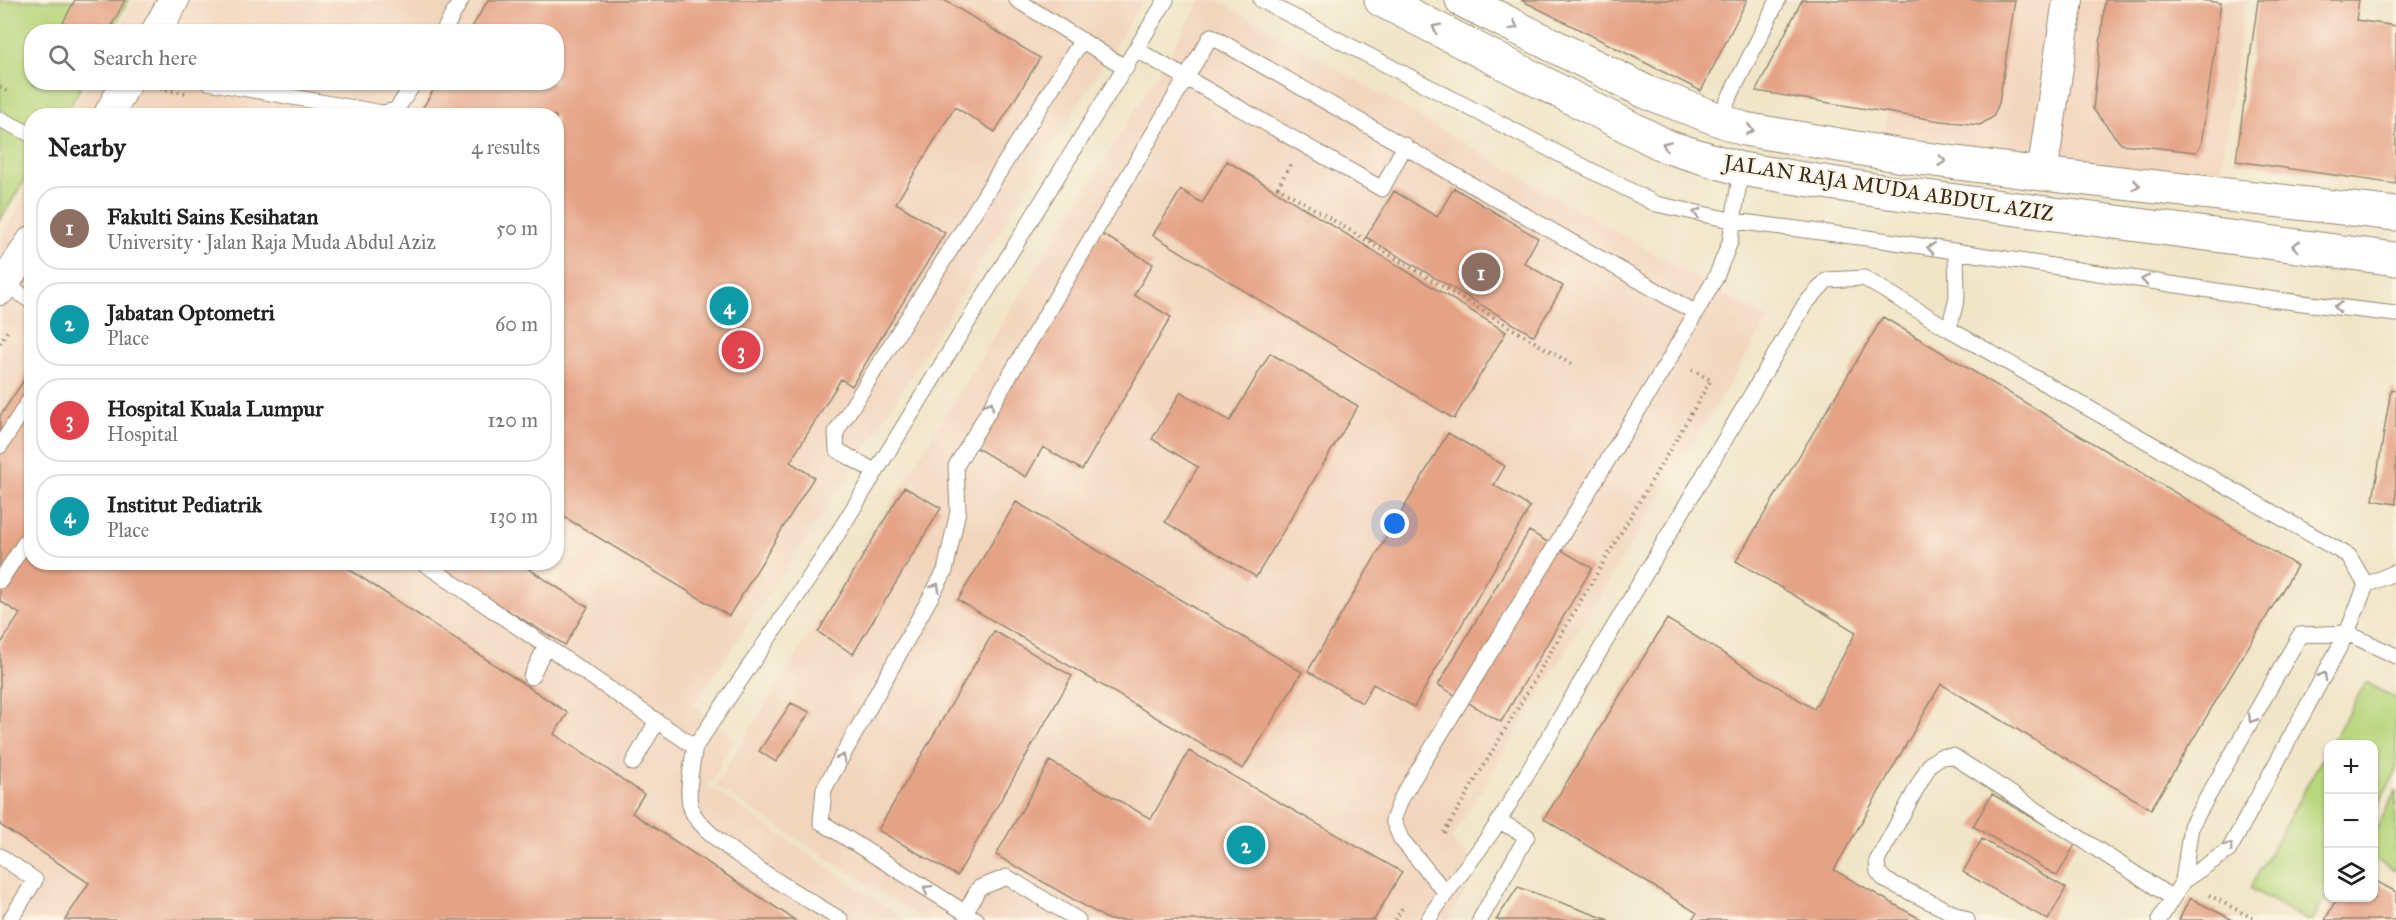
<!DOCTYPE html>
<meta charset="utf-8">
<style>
:root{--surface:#fff;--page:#f2f2f2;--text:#222;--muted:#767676;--line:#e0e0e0;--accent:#0b8043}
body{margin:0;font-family:"IM FELL Great Primer",serif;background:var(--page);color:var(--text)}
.controls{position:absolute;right:18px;bottom:18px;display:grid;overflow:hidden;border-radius:12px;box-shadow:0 2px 4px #0004}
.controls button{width:54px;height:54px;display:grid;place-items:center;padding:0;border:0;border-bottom:2px solid var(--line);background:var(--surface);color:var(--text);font:30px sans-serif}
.you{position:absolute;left:1395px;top:524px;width:21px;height:21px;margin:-15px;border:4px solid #fff;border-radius:50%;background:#1a73e8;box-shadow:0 0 0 9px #1a73e833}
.badge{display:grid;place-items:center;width:39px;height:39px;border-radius:50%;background:var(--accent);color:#fff;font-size:20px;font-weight:700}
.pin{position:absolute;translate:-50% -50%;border:3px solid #fff;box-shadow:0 2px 6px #0006}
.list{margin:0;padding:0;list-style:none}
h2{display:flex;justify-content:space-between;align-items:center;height:78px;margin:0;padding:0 24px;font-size:26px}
h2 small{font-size:20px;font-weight:400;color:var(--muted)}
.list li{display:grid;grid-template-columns:39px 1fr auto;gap:18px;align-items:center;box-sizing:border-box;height:84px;margin:0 12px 12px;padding:0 12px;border:2px solid var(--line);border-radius:24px}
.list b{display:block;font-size:22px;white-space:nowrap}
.list p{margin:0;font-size:20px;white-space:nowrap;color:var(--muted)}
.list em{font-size:20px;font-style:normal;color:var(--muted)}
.icon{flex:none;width:33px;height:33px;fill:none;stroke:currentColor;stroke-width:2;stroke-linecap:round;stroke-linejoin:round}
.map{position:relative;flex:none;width:2396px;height:920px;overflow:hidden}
.search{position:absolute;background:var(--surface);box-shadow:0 2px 4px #0004;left:24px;top:24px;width:540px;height:66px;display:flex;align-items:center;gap:15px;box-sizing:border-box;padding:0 21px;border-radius:24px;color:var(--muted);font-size:22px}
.panel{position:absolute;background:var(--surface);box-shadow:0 2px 4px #0004;left:24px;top:108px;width:540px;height:462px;border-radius:24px}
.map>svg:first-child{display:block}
</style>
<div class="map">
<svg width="2396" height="920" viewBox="0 0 2396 920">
<rect width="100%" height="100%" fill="#fcf5e5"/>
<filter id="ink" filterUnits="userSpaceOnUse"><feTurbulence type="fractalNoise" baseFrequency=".0167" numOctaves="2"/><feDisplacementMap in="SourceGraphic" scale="12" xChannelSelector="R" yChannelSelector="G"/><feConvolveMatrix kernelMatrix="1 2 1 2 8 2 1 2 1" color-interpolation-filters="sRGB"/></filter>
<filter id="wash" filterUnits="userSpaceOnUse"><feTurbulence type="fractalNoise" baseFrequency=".008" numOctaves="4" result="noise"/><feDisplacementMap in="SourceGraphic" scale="24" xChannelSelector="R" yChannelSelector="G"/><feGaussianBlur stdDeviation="1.35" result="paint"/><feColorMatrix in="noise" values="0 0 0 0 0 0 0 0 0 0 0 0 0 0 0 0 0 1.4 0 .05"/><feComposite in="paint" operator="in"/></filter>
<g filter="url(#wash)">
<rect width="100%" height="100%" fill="#f0e5c7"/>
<path fill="#f2d5bd" d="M 134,0 L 1143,0 L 858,461 L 694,705 L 735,739 L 709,786 L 905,920 L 0,920 L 0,240 L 31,183 L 32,562 L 556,562 L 556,116 L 69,115 L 88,83 L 556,82 L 556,32 L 116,31 Z
M 1201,0 L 1218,0 L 1768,320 L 1451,839 L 1479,867 L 1448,920 L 924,920 L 715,786 L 1163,65 Z
M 1902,0 L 2245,0 L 2220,182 L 1884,135 Z"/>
<path fill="#b7d67d" stroke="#79804e" stroke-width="1.5" d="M 0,0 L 129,0 L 111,31 L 32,32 L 32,82 L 83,83 L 65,115 L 32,116 L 31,170 L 0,220 Z
M 2366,682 L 2396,699 L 2396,772 L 2374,812 L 2374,744 L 2331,744 Z
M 2328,748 L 2328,892 L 2313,920 L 2306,920 L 2250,888 Z
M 2396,790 L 2396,871 L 2374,859 L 2374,834 Z"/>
<g id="blocks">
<path fill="#e5a386" d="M 75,0 L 125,0 L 108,32 L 58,32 Z
M 488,0 L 944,0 L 1040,58 L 995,132 L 955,107 L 896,203 L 945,233 L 852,386 L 841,379 L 790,462 L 814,477 L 729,616 L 556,512 L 556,116 L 418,116 L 438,82 L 556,82 L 556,32 L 469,32 Z
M 1521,0 L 1747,0 L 1701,91 Z
M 1802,0 L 2015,0 L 1999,103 L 1993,117 L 1980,125 L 1941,121 L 1756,91 Z
M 2105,0 L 2200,0 L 2221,3 L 2201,145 L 2196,152 L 2121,144 L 2093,109 Z
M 2258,0 L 2359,0 L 2356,20 L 2396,26 L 2396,184 L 2236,161 Z
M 1227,161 L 1506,332 L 1454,419 L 1153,235 L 1181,190 L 1202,203 Z
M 1454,188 L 1538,238 L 1524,263 L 1563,286 L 1534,336 L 1366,237 L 1394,191 L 1437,217 Z
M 1100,233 L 1153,264 L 1134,295 L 1171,317 L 1082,470 L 1043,447 L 1026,477 L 975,447 Z
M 1883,317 L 2297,566 L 2151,809 L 1941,684 L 1834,870 L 1922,920 L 1692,920 L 1697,913 L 1544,819 L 1667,619 L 1814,709 L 1856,632 L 1736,561 Z
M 1270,353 L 1358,406 L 1256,577 L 1165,522 L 1198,467 L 1152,439 L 1181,392 L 1230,421 Z
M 32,368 L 32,562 L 338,562 L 568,713 L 554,734 L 644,794 L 632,813 L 795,920 L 65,920 L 89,883 L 0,825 L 0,645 L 20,614 L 0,601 L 0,416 Z
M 2391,389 L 2396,390 L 2396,504 L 2373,500 Z
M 1448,433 L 1505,466 L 1494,485 L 1530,507 L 1414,707 L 1373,684 L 1362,703 L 1308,671 Z
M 904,487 L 941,508 L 853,654 L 818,632 Z
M 1016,502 L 1302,672 L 1243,769 L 958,600 Z
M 1529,531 L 1592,568 L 1501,722 L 1438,685 Z
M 447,562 L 518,562 L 588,607 L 565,645 L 442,571 Z
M 994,631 L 1072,676 L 957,876 L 878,830 Z
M 791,703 L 810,712 L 776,762 L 759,751 Z
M 1189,751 L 1402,872 L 1374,920 L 1109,920 L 996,855 L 1050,761 L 1151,819 Z
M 1992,794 L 2076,843 L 2057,876 L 1973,826 Z
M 1982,839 L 2066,888 L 2048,920 L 1963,872 Z
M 2374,880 L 2396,892 L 2396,920 L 2325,920 L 2337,898 L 2374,898 Z
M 1518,887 L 1609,920 L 1496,920 Z
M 2190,898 L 2233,920 L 2179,920 Z"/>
</g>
</g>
<g filter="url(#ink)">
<use href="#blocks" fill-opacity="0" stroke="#968872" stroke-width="1.5"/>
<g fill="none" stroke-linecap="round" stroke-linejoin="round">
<defs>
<path id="service" d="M 1017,0 L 1126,68
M 1261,0 L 1656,204 L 1735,221 L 1882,240 L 2269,299 L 2396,314
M 443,32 L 461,0
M 1137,50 L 1382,189 L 1405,145
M 208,82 L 382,113 L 396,110 L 415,82
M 0,119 L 32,135
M 1718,120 L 1778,0
M 5,283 L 32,302
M 1949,329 L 1957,297 L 1956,252
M 0,446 L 32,396
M 876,472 L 837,450 L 836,432 L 1082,40
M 422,562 L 695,747 C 692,763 685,795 692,811 C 706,843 808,899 841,920
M 0,581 L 32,532
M 531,677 L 546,646
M 695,747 L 822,559 L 1166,0
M 633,763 L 657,721
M 0,856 L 35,880 L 10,920
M 2183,881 L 2191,826 L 2300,635 L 2347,633 L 2396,656
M 1445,892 L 1401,839 L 1393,820 L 1402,797 L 1670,358 L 1716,277 L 1730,242 L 1741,169
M 965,913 L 979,888 L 1007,877 L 1078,920
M 977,920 L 821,822 L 824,789 L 945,571 L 958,511 L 956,466 L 1211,36 L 1696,313
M 1428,920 C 1449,885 1477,856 1499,821
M 1480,920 L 1527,836 L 1499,821 L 1805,304 L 1827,280 L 1864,278 L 1949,329 L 2349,556 L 2366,585
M 1967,920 L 1885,880 L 1878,872 L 1877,861 L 1930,764 L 1940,757 L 1953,756 L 2171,897
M 2159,920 L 2183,881 L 2229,850 L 2347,633 L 2366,585 L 2396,572"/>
<path id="minor" d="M 156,32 L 174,0
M 108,116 L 127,82
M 2042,174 L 2068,0
M 0,290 L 32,241"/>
<path id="secondary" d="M 1381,0 L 1668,147 L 1741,169 L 1888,192 L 2396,259
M 1462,0 L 1646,92 L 1744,129 L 1903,156 L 2042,174 L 2396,214"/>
</defs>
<use href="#service" stroke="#968872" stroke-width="17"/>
<use href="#minor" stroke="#968872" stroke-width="32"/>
<use href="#secondary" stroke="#968872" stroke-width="35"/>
<path stroke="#968872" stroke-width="4" stroke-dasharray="1.5 4.5" stroke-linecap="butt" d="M 0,87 L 8,92
M 160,89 L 185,93
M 1290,165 L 1278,187 L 1571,364
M 0,343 L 8,330
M 1444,833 L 1711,380 L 1692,370
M 2209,895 L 2256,920
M 1395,920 L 1403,907"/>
<use href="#service" stroke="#fff" stroke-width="15"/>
<use href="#minor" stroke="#fff" stroke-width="30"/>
<use href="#secondary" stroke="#fff" stroke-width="33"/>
</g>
<defs><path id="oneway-chevron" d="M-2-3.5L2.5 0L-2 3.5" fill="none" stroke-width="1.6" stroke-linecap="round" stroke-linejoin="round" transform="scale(1.5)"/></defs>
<g stroke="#a79f9a">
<use href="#oneway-chevron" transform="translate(1514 26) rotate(26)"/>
<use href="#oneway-chevron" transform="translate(1436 28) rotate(-153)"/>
<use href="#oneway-chevron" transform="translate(1750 130) rotate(11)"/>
<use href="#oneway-chevron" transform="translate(1666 145) rotate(-156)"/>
<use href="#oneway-chevron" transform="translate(1942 161) rotate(7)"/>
<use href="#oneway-chevron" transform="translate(2136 185) rotate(6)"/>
<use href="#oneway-chevron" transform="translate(1697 213) rotate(-167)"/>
<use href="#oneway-chevron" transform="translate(2296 246) rotate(-173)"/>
<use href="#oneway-chevron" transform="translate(1931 248) rotate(-171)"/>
<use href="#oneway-chevron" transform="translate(2145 280) rotate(-172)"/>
<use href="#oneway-chevron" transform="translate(2338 307) rotate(-173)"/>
<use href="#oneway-chevron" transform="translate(990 405) rotate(-59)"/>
<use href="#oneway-chevron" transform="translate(936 587) rotate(-61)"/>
<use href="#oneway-chevron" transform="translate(2323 676) rotate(-61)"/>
<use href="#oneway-chevron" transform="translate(2252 719) rotate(120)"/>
<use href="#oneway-chevron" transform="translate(842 758) rotate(-61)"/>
<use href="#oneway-chevron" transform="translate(2229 846) rotate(-52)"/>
<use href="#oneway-chevron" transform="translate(927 889) rotate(-148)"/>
</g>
</g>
<g text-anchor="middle" stroke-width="4.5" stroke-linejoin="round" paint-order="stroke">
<g font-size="21" fill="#3b2a1e" stroke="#fcf5e5">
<text transform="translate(1889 188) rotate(9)" y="7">JALAN RAJA MUDA ABDUL AZIZ</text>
</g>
</g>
</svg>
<div class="controls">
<button>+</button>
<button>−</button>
<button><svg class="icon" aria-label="layers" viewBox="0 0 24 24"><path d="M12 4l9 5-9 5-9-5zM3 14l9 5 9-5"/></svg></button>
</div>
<div class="you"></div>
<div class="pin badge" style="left:1481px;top:272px;background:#8d6e63">1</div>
<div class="pin badge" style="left:1246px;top:845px;background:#0f9aa8">2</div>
<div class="pin badge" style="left:741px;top:350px;background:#e0444e">3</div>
<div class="pin badge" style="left:729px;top:306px;background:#0f9aa8">4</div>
<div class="search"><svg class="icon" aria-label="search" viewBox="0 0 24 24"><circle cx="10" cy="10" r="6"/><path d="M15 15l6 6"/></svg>Search here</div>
<section class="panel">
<h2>Nearby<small>4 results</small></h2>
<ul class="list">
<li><span class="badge" style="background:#8d6e63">1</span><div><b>Fakulti Sains Kesihatan</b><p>University · Jalan Raja Muda Abdul Aziz</p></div><em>50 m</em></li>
<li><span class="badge" style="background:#0f9aa8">2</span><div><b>Jabatan Optometri</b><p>Place</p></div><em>60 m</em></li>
<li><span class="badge" style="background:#e0444e">3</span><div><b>Hospital Kuala Lumpur</b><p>Hospital</p></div><em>120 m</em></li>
<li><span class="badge" style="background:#0f9aa8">4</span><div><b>Institut Pediatrik</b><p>Place</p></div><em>130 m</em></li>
</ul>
</section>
</div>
